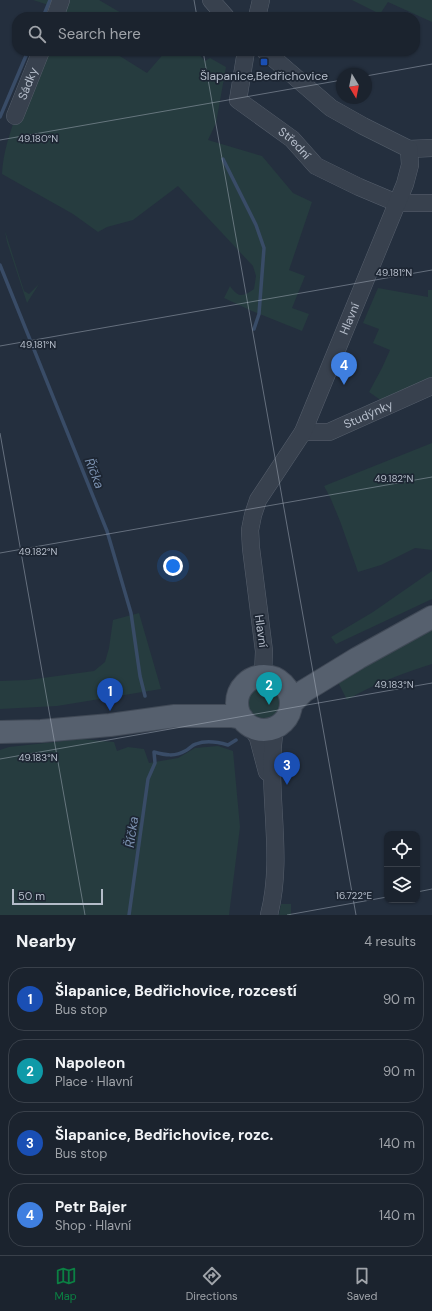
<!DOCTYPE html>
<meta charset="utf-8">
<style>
:root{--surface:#1b232e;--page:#282f3a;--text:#f1f3f6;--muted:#a0a4aa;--line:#39404a;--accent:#0b8043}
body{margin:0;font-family:"DM Sans",sans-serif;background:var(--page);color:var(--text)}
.controls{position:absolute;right:12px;bottom:12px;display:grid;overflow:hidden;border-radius:8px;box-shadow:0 1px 3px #0004}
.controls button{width:36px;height:36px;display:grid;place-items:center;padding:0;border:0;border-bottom:1px solid var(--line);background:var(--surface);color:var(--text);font:20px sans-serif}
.compass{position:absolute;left:336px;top:68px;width:36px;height:36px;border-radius:50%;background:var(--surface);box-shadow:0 1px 3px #0004;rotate:170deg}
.scale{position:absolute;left:12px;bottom:10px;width:91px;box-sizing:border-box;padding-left:4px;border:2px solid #b4bcc9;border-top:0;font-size:11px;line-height:14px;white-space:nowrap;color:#b4bcc9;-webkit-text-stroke:3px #1d2633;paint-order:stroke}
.you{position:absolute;left:173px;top:566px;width:14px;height:14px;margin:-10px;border:3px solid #fff;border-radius:50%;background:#1a73e8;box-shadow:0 0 0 6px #1a73e833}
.badge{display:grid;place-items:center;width:26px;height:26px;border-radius:50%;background:var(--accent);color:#fff;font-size:13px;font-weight:700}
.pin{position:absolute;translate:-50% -33px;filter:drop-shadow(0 1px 2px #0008)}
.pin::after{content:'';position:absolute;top:21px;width:14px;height:12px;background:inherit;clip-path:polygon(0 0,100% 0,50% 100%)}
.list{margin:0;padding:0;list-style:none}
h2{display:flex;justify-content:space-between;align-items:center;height:52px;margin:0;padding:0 16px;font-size:17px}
h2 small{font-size:13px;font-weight:400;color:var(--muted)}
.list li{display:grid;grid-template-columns:26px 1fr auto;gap:12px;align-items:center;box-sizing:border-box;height:64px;margin:0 8px 8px;padding:0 8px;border:1px solid var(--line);border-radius:16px}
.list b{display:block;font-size:15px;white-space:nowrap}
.list p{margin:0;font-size:13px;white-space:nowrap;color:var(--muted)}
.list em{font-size:13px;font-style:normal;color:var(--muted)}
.icon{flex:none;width:22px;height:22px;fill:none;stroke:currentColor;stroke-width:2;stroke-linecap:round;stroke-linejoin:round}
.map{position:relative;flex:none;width:432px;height:915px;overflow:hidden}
.search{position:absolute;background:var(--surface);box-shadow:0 1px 3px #0004;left:12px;right:12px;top:12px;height:44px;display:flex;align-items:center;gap:10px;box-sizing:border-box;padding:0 14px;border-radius:16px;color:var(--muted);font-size:15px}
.sheet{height:340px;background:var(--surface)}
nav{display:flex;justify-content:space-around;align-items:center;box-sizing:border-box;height:56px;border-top:1px solid var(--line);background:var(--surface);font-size:11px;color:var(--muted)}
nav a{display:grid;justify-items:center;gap:2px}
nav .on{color:var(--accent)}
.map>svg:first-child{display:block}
</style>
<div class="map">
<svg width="432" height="915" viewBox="0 0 432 915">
<rect width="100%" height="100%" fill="#242f3e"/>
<path fill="#263c3f" d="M 33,0 L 99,0 L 128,17 L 54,17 L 58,8 Z
M 352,0 L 432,0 L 432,22 L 388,2 L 380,14 Z
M 42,51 L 116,51 L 115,53 L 147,73 L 166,51 L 196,51 L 205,61 L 210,58 L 226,67 L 216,123 L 208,140 L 262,156 L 293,193 L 312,202 L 289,270 L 305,276 L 292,308 L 309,314 L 302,331 L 252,311 L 224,298 L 230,286 C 238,298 243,297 254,289 L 256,276 L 253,266 L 178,186 L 133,220 L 107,227 L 98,232 L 73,214 L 2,174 C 4,133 29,89 42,51 Z
M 5,231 L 24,291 L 29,294 L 39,284 L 27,303 L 7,242 Z
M 378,288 L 428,297 L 428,290 L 432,290 L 432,377 L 382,401 L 369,392 L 382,368 L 390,350 L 373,343 L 379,329 L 363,323 Z
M 432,443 L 432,550 L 415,548 L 381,565 L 358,572 L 340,521 L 330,497 L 324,486 Z
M 432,571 L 432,599 L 336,644 L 331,637 L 373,612 Z
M 139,613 L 161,689 L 57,706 L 0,709 L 0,681 L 28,680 L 94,671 L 105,662 L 109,648 L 113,620 Z
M 432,629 L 432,664 C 403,673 373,684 347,700 L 337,680 Z
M248 703a17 17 0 1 1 34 0a17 17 0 1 1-34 0Z
M 82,739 L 114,742 L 117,751 L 128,747 L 144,749 L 149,763 L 178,758 L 195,748 L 218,746 L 233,751 L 240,827 L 229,915 L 0,915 L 0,750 L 9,747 Z
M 281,904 L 291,904 L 291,915 L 279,915 Z"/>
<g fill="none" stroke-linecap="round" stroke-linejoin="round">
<path stroke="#394c67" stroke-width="3.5" d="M 43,17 L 50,0
M 0,117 L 28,51
M 223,159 L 256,225 L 264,248 L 259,314 L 254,329
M 0,265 L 107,531 L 131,613 L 140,676 L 145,696
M 129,915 L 148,779 L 155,763 L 154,752 C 165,755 175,757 185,751 C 189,749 192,745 196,744 C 206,740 218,742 228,745 L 236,740"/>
<defs>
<g id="minor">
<path d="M 211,0 L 226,17"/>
<path d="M 55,17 L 61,0"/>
<path d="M 257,17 L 261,0"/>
<path id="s1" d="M 246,51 L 238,100 L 292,139 L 316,166 L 359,187 L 397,203 L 432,203"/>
<path id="s2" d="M 15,116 L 41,51"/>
<path d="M 409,149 L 432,148"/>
<path id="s3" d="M 303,432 L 329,432 L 432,386"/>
<path id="s4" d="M 263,675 L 264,651 L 251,548 L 250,530 L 253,515 L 258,500 L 303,432 L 405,184 L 410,165 L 409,149 L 363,126 L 331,108 L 265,51"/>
<path d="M 251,727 L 258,738 L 267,772"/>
<path d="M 269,915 C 285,853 265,790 275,728"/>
</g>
<path id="major" d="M237 703a27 27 0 1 1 54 0a27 27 0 1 1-54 0Z
M 292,703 L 304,691 L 358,658 L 432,617
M 0,732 L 41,731 L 110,725 L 175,716 L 232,716 L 242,718"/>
</defs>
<use href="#minor" stroke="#565f6c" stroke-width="18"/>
<use href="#major" stroke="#414a57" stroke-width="24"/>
<use href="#minor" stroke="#38414e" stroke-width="17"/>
<use href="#major" stroke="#56606e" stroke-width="22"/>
</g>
<path fill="none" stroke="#b4bcc9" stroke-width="1" stroke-opacity="0.45" d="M 194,0 L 197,17M 203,51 L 356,915M 366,76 L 432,64M 0,140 L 342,80M 0,346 L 432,270M 0,433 L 85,915M 0,553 L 432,477M 0,759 L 432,683M 417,892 L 432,889M 287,915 L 387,897"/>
<rect fill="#1a4fb4" stroke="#1d2633" stroke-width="1.5" x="260" y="58" width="8" height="8" rx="2"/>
<g text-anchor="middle" stroke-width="3.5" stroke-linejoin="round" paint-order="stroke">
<g font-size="12" fill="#b4bcc9" stroke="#1d2633">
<text x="264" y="80">Šlapanice,Bedřichovice</text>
</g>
<g font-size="12" fill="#b4bcc9" stroke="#1d2633">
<text dy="4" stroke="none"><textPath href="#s2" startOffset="35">Sádky</textPath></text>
<text dy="4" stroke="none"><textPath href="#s1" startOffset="121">Střední</textPath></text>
<text dy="4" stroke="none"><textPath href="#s4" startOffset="381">Hlavní</textPath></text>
<text dy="4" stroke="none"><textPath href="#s3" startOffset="69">Studýnky</textPath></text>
<text transform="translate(261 631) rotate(82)" y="4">Hlavní</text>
</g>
<g font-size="13" font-style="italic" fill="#7c92b1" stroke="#1d2633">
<text transform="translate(95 473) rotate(68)" y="5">Říčka</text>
<text transform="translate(131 832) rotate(-82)" y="5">Říčka</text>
</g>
</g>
<g font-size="10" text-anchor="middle" fill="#b4bcc9" stroke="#1d2633" stroke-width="3.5" stroke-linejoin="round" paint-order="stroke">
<text x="38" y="142">49.180°N</text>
<text x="394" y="276">49.181°N</text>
<text x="38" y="348">49.181°N</text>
<text x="394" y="482">49.182°N</text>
<text x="38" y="555">49.182°N</text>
<text x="394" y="688">49.183°N</text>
<text x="38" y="761">49.183°N</text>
<text x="354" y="899">16.722°E</text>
</g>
</svg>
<div class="controls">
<button><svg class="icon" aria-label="locate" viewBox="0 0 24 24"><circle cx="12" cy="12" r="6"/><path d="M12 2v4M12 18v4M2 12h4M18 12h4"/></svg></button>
<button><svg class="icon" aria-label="layers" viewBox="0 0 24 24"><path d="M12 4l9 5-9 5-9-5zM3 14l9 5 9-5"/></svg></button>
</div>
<svg class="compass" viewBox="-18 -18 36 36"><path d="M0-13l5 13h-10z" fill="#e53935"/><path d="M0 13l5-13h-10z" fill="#a0a4aa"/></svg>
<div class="scale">50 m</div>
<div class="you"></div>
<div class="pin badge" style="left:110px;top:711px;background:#1a4fb4">1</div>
<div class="pin badge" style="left:269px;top:705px;background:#0f9aa8">2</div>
<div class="pin badge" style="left:287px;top:785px;background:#1a4fb4">3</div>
<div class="pin badge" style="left:344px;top:385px;background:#3f7fe0">4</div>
<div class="search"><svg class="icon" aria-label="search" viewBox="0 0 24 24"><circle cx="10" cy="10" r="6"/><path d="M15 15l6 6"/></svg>Search here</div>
</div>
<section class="sheet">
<h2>Nearby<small>4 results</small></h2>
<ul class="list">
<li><span class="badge" style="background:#1a4fb4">1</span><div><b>Šlapanice, Bedřichovice, rozcestí</b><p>Bus stop</p></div><em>90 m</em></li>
<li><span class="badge" style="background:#0f9aa8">2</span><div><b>Napoleon</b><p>Place · Hlavní</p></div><em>90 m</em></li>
<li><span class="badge" style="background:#1a4fb4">3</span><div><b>Šlapanice, Bedřichovice, rozc.</b><p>Bus stop</p></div><em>140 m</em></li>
<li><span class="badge" style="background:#3f7fe0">4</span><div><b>Petr Bajer</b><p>Shop · Hlavní</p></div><em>140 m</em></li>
</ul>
</section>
<nav>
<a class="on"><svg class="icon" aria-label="map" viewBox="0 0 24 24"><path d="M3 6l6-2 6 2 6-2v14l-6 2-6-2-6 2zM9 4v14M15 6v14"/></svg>Map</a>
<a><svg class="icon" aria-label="directions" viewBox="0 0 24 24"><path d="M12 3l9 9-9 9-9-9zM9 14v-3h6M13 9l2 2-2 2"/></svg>Directions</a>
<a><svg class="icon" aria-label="saved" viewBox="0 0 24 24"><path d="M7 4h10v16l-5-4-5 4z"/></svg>Saved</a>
</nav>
